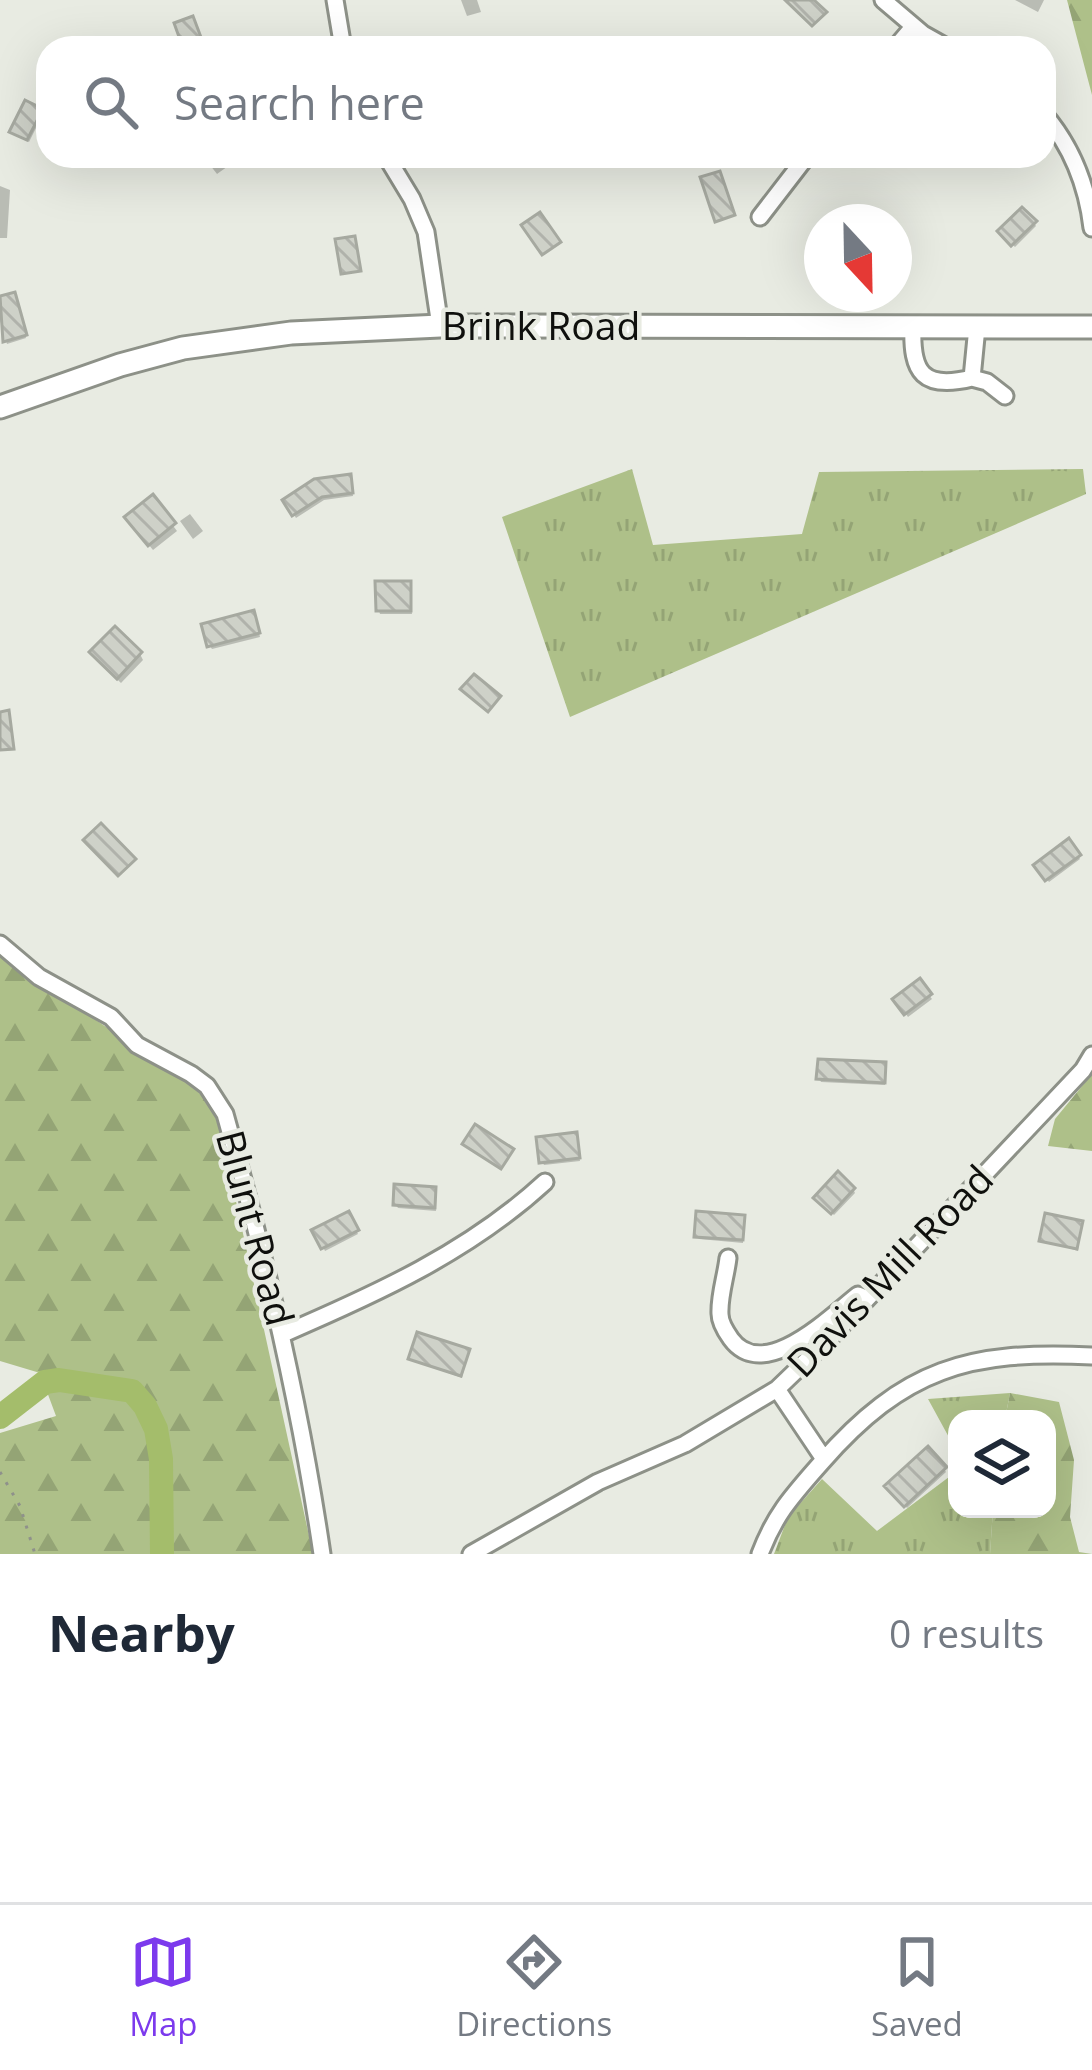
<!DOCTYPE html>
<style>
:root{--surface:#fff;--page:#f6f6f7;--text:#1f2937;--muted:#747a83;--line:#e0e1e3;--accent:#7c3aed}
body{margin:0;font-family:"Open Sans",sans-serif;background:var(--page);color:var(--text)}
.controls{position:absolute;right:36px;bottom:36px;display:grid;overflow:hidden;border-radius:24px;box-shadow:0 12px 48px #0002}
.controls button{width:108px;height:108px;display:grid;place-items:center;padding:0;border:0;border-bottom:3px solid var(--line);background:var(--surface);color:var(--text);font:60px sans-serif}
.compass{position:absolute;left:804px;top:204px;width:108px;height:108px;border-radius:50%;background:var(--surface);box-shadow:0 12px 48px #0002;rotate:158deg}
.list{margin:0;padding:0;list-style:none}
h2{display:flex;justify-content:space-between;align-items:center;height:156px;margin:0;padding:0 48px;font-size:51px}
h2 small{font-size:39px;font-weight:400;color:var(--muted)}
.icon{flex:none;width:66px;height:66px;fill:none;stroke:currentColor;stroke-width:2;stroke-linecap:round;stroke-linejoin:round}
.map{position:relative;flex:none;width:1092px;height:1554px;overflow:hidden}
.search{position:absolute;background:var(--surface);box-shadow:0 12px 48px #0002;left:36px;right:36px;top:36px;height:132px;display:flex;align-items:center;gap:30px;box-sizing:border-box;padding:0 42px;border-radius:36px;color:var(--muted);font-size:45px}
.sheet{height:348px;background:var(--surface)}
nav{display:flex;justify-content:space-around;align-items:center;box-sizing:border-box;height:168px;border-top:3px solid var(--line);background:var(--surface);font-size:33px;color:var(--muted)}
nav a{display:grid;justify-items:center;gap:6px}
nav .on{color:var(--accent)}
.map>svg:first-child{display:block}
</style>
<div class="map">
<svg width="1092" height="1554" viewBox="0 0 1092 1554">
<defs>
<pattern id="grass-tufts" width="24" height="20" patternUnits="userSpaceOnUse" patternTransform="scale(3)"><rect width="24" height="20" fill="#aec089"/><path d="M3 7l-1-3M5 7V3M7 7l1-3M15 17l-1-3M17 17v-4M19 17l1-3" fill="none" stroke="#94a475"/></pattern>
<pattern id="forest-firs" width="22" height="20" patternUnits="userSpaceOnUse" patternTransform="scale(3)"><rect width="22" height="20" fill="#aec089"/><path d="M5 1l3.5 6h-7zM16 11l3.5 6h-7z" fill="#94a475"/></pattern>
<pattern id="building-back-hatch" width="6" height="6" patternUnits="userSpaceOnUse" patternTransform="scale(3)"><rect width="6" height="6" fill="#ced1c8"/><path d="M-1 5l2 2M0 0l6 6M5-1l2 2" fill="none" stroke="#b0b2ab"/></pattern>
</defs>
<rect width="100%" height="100%" fill="#e8ebe2"/>
<path fill="url(#grass-tufts)" d="M 632,469 L 653,545 L 802,534 L 819,472 L 1083,469 L 1086,494 L 570,717 L 502,517 Z
M 1010,1393 L 1005,1419 L 957,1419 L 957,1452 L 928,1399 Z
M 957,1471 L 957,1509 L 993,1509 L 990,1554 L 774,1554 L 788,1517 L 822,1479 L 877,1531 Z"/>
<path fill="url(#forest-firs)" d="M 1067,0 L 1092,0 L 1092,95 Z
M 0,955 L 196,1088 L 218,1119 L 313,1554 L 0,1554 L 0,1433 L 56,1416 L 40,1373 L 0,1361 Z
M 1092,1074 L 1092,1151 L 1048,1146 L 1055,1119 Z
M 1010,1393 L 1059,1402 L 1074,1460 L 1070,1517 L 1079,1552 L 1092,1554 L 990,1554 L 993,1509 L 1047,1509 L 1047,1419 L 1005,1419 Z"/>
<path fill="#0003" d="M 461,0 L 477,0 L 481,12 L 467,16 Z
M 1015,0 L 1044,0 L 1038,12 Z
M 41,111 L 43,114 L 29,142 L 15,135 L 13,132 Z
M 203,156 L 226,156 L 231,164 L 217,174 Z
M 0,186 L 10,190 L 7,238 L 0,238 Z
M 1034,223 L 1036,226 L 1015,247 L 1003,235 Z
M 14,295 L 26,338 L 7,344 L 0,320 L 0,299 Z
M 351,480 L 353,496 L 324,500 L 296,518 L 286,501 Z
M 152,498 L 177,531 L 153,550 L 131,523 Z
M 190,514 L 203,531 L 193,539 L 180,521 Z
M 409,584 L 412,614 L 380,614 L 379,611 Z
M 255,617 L 260,637 L 212,649 L 210,646 Z
M 140,654 L 143,660 L 121,683 L 96,659 Z
M 1069,842 L 1080,859 L 1049,882 L 1037,866 Z
M 919,982 L 932,999 L 908,1017 L 896,1000 Z
M 885,1065 L 885,1085 L 821,1082 L 819,1078 Z
M 577,1139 L 580,1161 L 544,1165 L 542,1162 Z
M 853,1189 L 855,1193 L 834,1215 L 819,1201 Z
M 434,1190 L 436,1211 L 398,1208 L 396,1205 Z
M 348,1215 L 358,1234 L 325,1251 L 315,1231 Z
M 743,1218 L 743,1243 L 699,1239 L 697,1236 Z
M 1081,1224 L 1078,1251 L 1042,1240 Z
M 468,1352 L 462,1378 L 411,1359 Z
M 944,1469 L 946,1472 L 907,1508 L 890,1490 Z"/>
<g fill="none" stroke-linecap="round" stroke-linejoin="round">
<path stroke="#a4bd6b" stroke-width="24" d="M 0,1417 L 45,1382 L 59,1380 L 132,1391 L 145,1406 L 156,1429 L 161,1459 L 162,1554"/>
</g>
<path fill="url(#building-back-hatch)" stroke="#a6a9a0" stroke-width="3" d="M 785,0 L 814,0 L 827,12 L 812,26 Z
M 193,16 L 205,48 L 183,48 L 174,23 Z
M 25,100 L 43,109 L 27,140 L 9,132 Z
M 720,171 L 735,215 L 715,222 L 700,177 Z
M 1022,207 L 1037,221 L 1011,246 L 997,231 Z
M 540,212 L 561,242 L 542,255 L 521,225 Z
M 355,236 L 361,271 L 341,274 L 335,239 Z
M 15,292 L 27,335 L 3,342 L 0,296 Z
M 351,474 L 353,493 L 322,497 L 292,516 L 282,500 L 314,479 Z
M 153,494 L 176,523 L 148,546 L 124,517 Z
M 375,581 L 411,581 L 411,611 L 376,611 Z
M 254,610 L 260,633 L 207,647 L 201,624 Z
M 115,626 L 142,652 L 117,679 L 89,652 Z
M 474,674 L 501,696 L 488,712 L 460,689 Z
M 9,710 L 14,749 L 0,750 L 0,712 Z
M 101,823 L 136,859 L 118,876 L 83,840 Z
M 1069,838 L 1081,855 L 1045,881 L 1033,865 Z
M 920,978 L 932,994 L 904,1015 L 892,999 Z
M 818,1059 L 886,1062 L 885,1083 L 816,1079 Z
M 475,1124 L 514,1149 L 501,1169 L 462,1144 Z
M 577,1132 L 580,1158 L 539,1163 L 536,1137 Z
M 838,1171 L 855,1188 L 831,1214 L 813,1198 Z
M 394,1184 L 436,1187 L 435,1208 L 393,1205 Z
M 349,1211 L 359,1230 L 321,1249 L 311,1230 Z
M 696,1211 L 745,1215 L 743,1240 L 694,1237 Z
M 1045,1213 L 1083,1221 L 1077,1249 L 1039,1241 Z
M 417,1332 L 470,1349 L 461,1376 L 408,1359 Z
M 928,1446 L 947,1467 L 904,1507 L 884,1486 Z"/>
<g fill="none" stroke-linecap="round" stroke-linejoin="round">
<defs>
<path id="minor" d="M 335,0 L 343,48
M 883,0 L 923,34 L 948,48
M 895,48 L 913,27
M 1044,114 C 1072,147 1087,185 1092,228
M 386,156 L 412,199 L 426,232 L 440,326
M 760,217 L 807,156
M 913,326 C 911,373 923,390 972,378 L 977,327
M 972,378 L 987,382 L 1005,396
M 0,944 L 39,977 L 111,1017 L 137,1045 L 191,1074 L 207,1086 L 225,1114 C 266,1259 300,1404 322,1554
M 728,1258 C 726,1276 719,1296 720,1314 C 720,1322 726,1332 731,1339 C 764,1384 832,1315 858,1295 L 863,1297
M 283,1334 C 376,1294 469,1252 545,1182
M 777,1389 L 824,1459
M 471,1554 L 598,1482 L 685,1444 L 777,1389 L 831,1337 L 1083,1070 L 1092,1055
M 760,1554 C 775,1514 793,1495 821,1463 C 904,1368 969,1350 1092,1356"/>
<path id="major" d="M 0,407 L 120,365 L 183,348 L 291,333 L 440,326 L 1092,327"/>
</defs>
<use href="#minor" stroke="#8d9188" stroke-width="21"/>
<use href="#major" stroke="#8d9188" stroke-width="27"/>
<path stroke="#8f918b" stroke-width="3" stroke-dasharray="3 9" stroke-linecap="butt" d="M 0,1472 L 20,1506 L 35,1554"/>
<use href="#minor" stroke="#fff" stroke-width="15"/>
<use href="#major" stroke="#fff" stroke-width="21"/>
</g>
<g text-anchor="middle" stroke-width="9" stroke-linejoin="round" paint-order="stroke">
<g font-size="39" fill="#0f100d" stroke="#e8ebe2">
<text x="541" y="340">Brink Road</text>
<text transform="translate(255 1228) rotate(75)" y="14">Blunt Road</text>
<text transform="translate(890 1271) rotate(-46)" y="14">Davis Mill Road</text>
</g>
</g>
</svg>
<div class="controls">
<button><svg class="icon" aria-label="layers" viewBox="0 0 24 24"><path d="M12 4l9 5-9 5-9-5zM3 14l9 5 9-5"/></svg></button>
</div>
<svg class="compass" viewBox="-18 -18 36 36"><path d="M0-13l5 13h-10z" fill="#e53935"/><path d="M0 13l5-13h-10z" fill="#747a83"/></svg>
<div class="search"><svg class="icon" aria-label="search" viewBox="0 0 24 24"><circle cx="10" cy="10" r="6"/><path d="M15 15l6 6"/></svg>Search here</div>
</div>
<section class="sheet">
<h2>Nearby<small>0 results</small></h2>
<ul class="list">
</ul>
</section>
<nav>
<a class="on"><svg class="icon" aria-label="map" viewBox="0 0 24 24"><path d="M3 6l6-2 6 2 6-2v14l-6 2-6-2-6 2zM9 4v14M15 6v14"/></svg>Map</a>
<a><svg class="icon" aria-label="directions" viewBox="0 0 24 24"><path d="M12 3l9 9-9 9-9-9zM9 14v-3h6M13 9l2 2-2 2"/></svg>Directions</a>
<a><svg class="icon" aria-label="saved" viewBox="0 0 24 24"><path d="M7 4h10v16l-5-4-5 4z"/></svg>Saved</a>
</nav>
